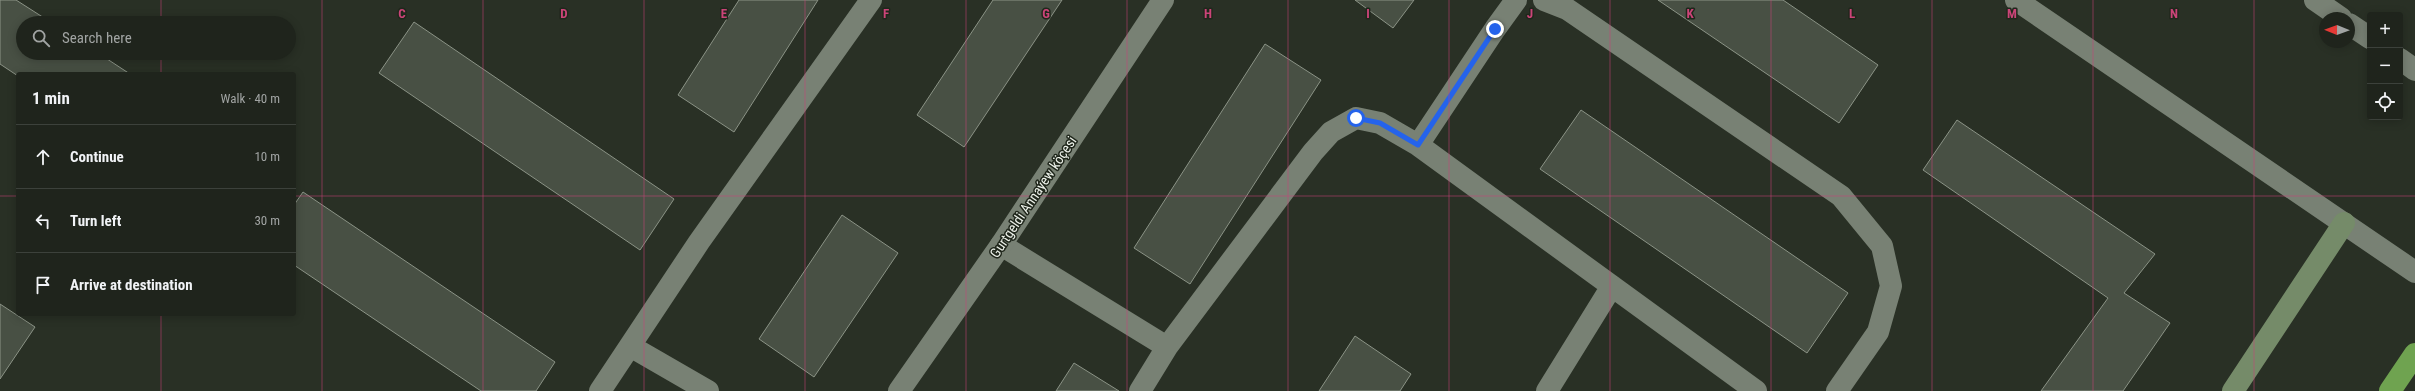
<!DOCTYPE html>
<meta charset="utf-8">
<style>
:root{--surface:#1f241c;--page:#2c3029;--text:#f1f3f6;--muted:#a1a4a3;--line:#3c413b}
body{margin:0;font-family:"Roboto Condensed",sans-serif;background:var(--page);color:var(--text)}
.controls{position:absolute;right:12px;top:12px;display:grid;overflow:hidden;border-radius:4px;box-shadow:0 2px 10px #0003}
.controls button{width:36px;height:36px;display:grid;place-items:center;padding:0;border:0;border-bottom:1px solid var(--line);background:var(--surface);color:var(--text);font:20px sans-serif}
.compass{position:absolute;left:2319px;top:12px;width:36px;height:36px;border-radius:50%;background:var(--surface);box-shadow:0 2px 10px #0003;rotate:271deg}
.stop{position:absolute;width:12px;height:12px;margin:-9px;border:3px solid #2563eb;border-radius:50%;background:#fff}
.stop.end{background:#2563eb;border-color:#fff;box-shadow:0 1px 4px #0008}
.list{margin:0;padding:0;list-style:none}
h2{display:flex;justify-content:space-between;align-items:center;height:52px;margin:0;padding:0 16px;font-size:17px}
h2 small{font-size:13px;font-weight:400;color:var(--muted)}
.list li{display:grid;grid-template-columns:26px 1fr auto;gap:12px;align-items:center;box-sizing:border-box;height:64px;padding:0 16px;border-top:1px solid var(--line)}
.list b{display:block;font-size:15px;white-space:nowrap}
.list em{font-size:13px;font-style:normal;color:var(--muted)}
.icon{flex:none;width:22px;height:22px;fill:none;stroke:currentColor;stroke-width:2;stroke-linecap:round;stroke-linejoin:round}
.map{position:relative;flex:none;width:2415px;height:391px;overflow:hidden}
.search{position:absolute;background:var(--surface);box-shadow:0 2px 10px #0003;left:16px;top:16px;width:280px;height:44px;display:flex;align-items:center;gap:10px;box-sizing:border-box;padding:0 14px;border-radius:22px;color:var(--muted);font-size:15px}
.panel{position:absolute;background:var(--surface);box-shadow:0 2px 10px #0003;left:16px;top:72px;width:280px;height:244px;border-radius:4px}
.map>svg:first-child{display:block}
</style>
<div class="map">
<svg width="2415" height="391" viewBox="0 0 2415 391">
<rect width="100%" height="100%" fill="#293025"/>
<path fill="#485044" stroke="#8b9386" d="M 0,0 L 16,0 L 52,23 L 23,23 L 23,53 L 98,53 L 130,74 L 18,76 L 0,64 Z
M 739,0 L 818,0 L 734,132 L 678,95 Z
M 993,0 L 1062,0 L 964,147 L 917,115 Z
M 1355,0 L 1414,0 L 1393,28 Z
M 1658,0 L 1783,0 L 1878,65 L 1839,123 Z
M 414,22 L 674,199 L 640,250 L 379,73 Z
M 1265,44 L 1321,80 L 1190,284 L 1134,248 Z
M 1581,110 L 1848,293 L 1807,353 L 1540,169 Z
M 1957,120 L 2155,254 L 2124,293 L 2170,323 L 2123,391 L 2041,391 L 2108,298 L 1923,170 Z
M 303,192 L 555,362 L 536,391 L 481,391 L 294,265 L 294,205 Z
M 842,215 L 898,253 L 814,377 L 759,339 Z
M 0,304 L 35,327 L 0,379 Z
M 1355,336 L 1411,374 L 1400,391 L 1319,391 Z
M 1074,363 L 1119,391 L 1056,391 Z"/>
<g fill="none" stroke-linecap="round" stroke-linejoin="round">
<path stroke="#788174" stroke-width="22" d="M 1544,0 L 1567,9 L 1841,196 L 1882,246 L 1891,286 L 1878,332 L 1837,391
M 1418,145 L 1495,29 L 1516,0
M 1001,245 L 1167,347 L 1313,152 L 1331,132 L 1356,118 L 1380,123 L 1418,145 L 1756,391
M 630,346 L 708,391
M 600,391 L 699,242 L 871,0
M 1140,391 L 1167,347
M 1547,391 L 1612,286"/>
<path stroke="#788174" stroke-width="22" d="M 2016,0 L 2415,272
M 2315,0 L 2341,18
M 2349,24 L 2370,38
M 2400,59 L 2415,70
M 899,391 L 1001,245 L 1163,0"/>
<path stroke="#758b69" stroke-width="22" d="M 2233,391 L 2344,223"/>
<path stroke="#6fa350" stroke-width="22" d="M 2390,391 L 2415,354"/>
</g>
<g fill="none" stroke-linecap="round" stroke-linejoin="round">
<path stroke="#2563eb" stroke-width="5" d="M 1356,118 L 1380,123 L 1418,145 L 1495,29"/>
</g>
<path fill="none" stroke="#cb4478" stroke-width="1" stroke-opacity="0.55" d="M 161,0 L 161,23M 322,0 L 322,391M 483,0 L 483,391M 644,0 L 644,391M 805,0 L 805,391M 966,0 L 966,391M 1127,0 L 1127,391M 1288,0 L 1288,391M 1449,0 L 1449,391M 1610,0 L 1610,391M 1771,0 L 1771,391M 1932,0 L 1932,391M 2093,0 L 2093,391M 2254,0 L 2254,391M 161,53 L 161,74M 0,196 L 18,196M 294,196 L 2415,196M 161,314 L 161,391"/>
<g text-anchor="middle" stroke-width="3" stroke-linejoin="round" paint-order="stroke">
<g font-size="14" fill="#eef3eb" stroke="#20271c">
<text transform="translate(1033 197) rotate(-56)" y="5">Gurtgeldi Annaýew köçesi</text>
</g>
</g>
<g font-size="13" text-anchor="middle" font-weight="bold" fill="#cb4478" stroke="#20271c" stroke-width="3" stroke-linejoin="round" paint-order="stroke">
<text x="402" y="18">C</text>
<text x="564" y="18">D</text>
<text x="724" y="18">E</text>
<text x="886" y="18">F</text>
<text x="1046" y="18">G</text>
<text x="1208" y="18">H</text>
<text x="1368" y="18">I</text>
<text x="1530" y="18">J</text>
<text x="1690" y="18">K</text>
<text x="1852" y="18">L</text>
<text x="2012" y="18">M</text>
<text x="2174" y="18">N</text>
</g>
</svg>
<div class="controls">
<button>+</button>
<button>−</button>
<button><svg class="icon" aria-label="locate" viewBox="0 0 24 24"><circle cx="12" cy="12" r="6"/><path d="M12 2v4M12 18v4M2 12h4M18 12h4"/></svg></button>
</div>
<svg class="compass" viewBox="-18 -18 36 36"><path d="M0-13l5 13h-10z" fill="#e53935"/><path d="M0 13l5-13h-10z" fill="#a1a4a3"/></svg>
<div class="stop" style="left:1356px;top:118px"></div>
<div class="stop end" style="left:1495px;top:29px"></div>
<div class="search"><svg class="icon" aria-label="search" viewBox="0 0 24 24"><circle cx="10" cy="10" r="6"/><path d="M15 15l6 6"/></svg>Search here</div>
<section class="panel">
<h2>1 min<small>Walk · 40 m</small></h2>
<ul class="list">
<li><svg class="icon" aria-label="ahead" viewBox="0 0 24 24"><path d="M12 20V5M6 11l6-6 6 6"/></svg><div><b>Continue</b></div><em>10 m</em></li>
<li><svg class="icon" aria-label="left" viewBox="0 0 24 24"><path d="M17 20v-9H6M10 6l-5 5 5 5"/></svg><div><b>Turn left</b></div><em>30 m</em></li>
<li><svg class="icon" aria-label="arrive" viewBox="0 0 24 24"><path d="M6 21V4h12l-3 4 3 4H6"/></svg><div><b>Arrive at destination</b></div></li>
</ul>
</section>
</div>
